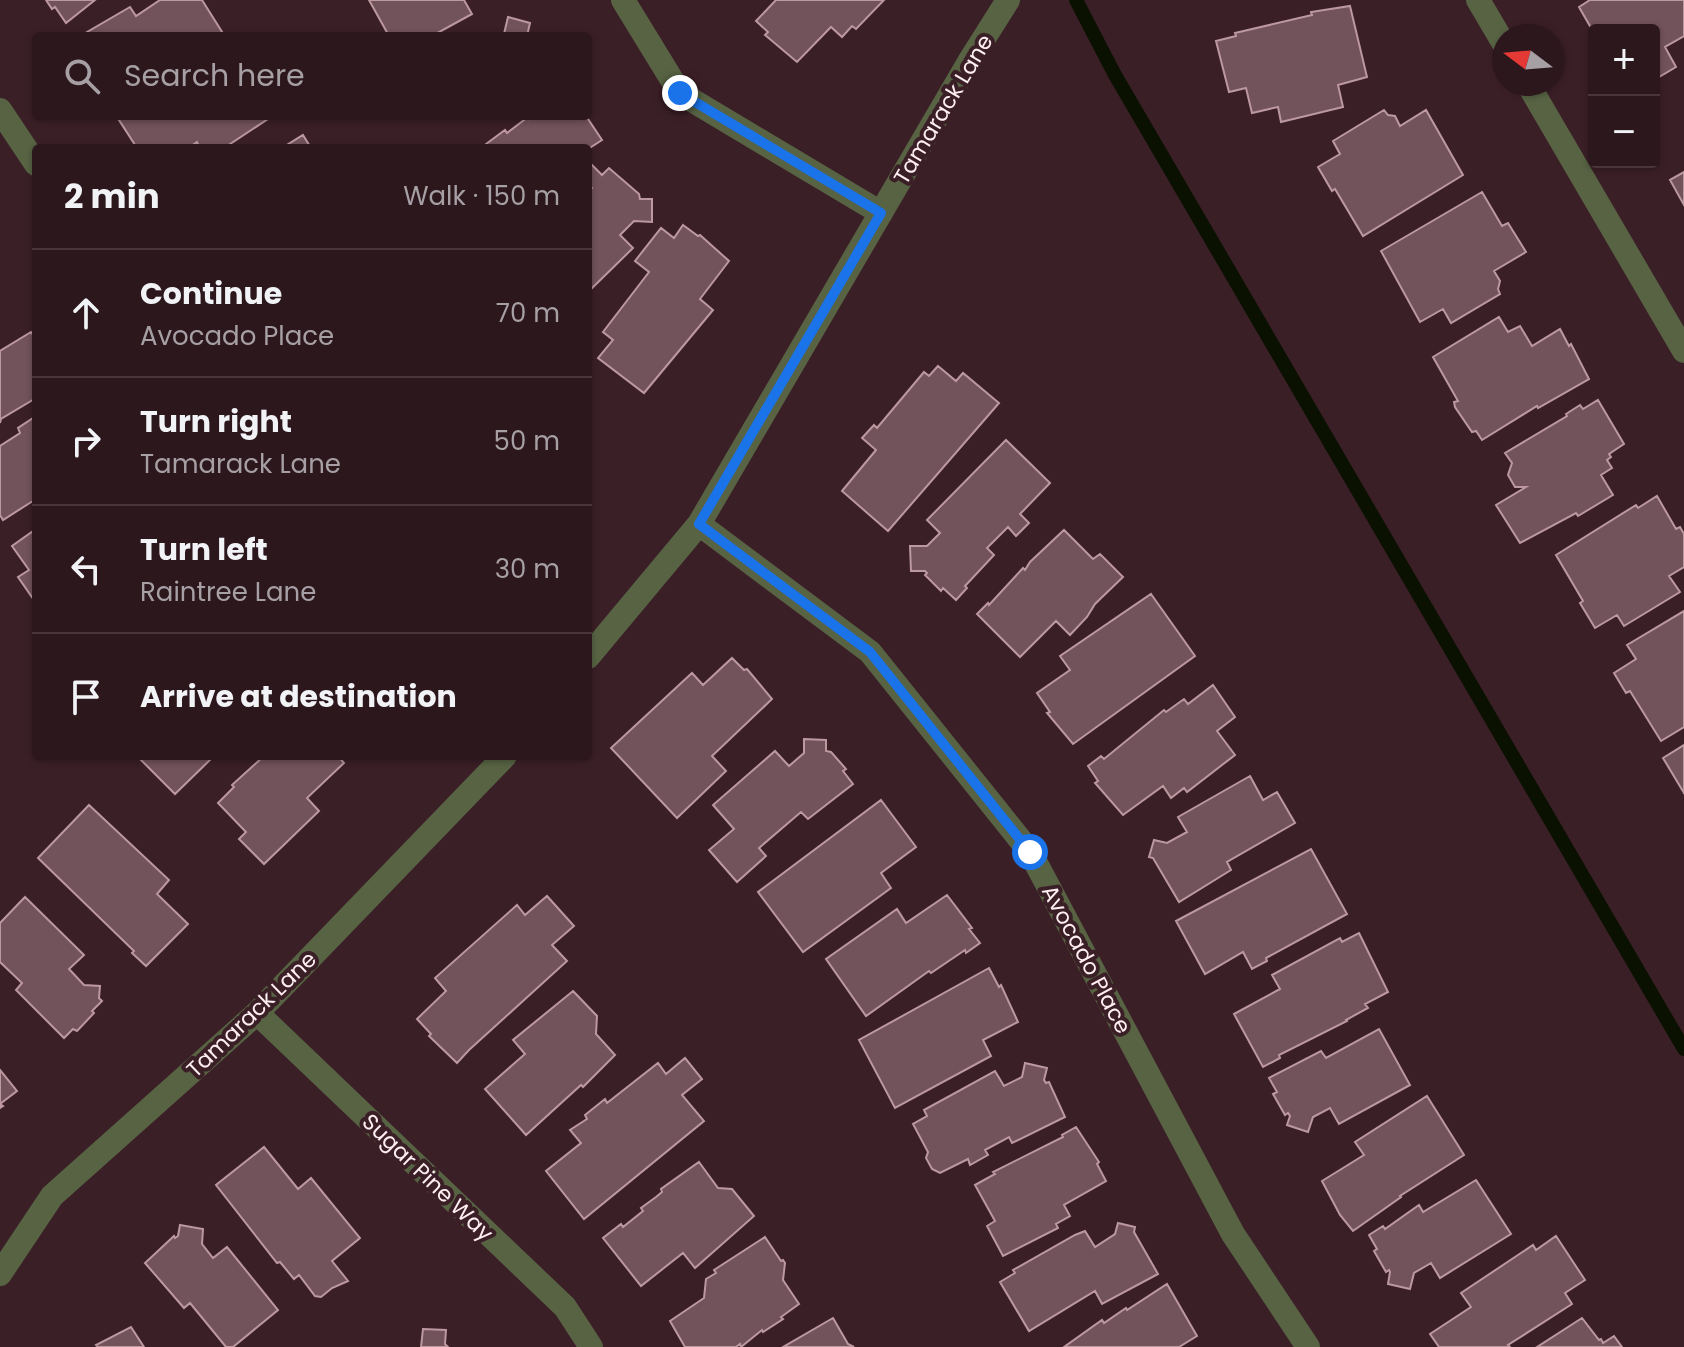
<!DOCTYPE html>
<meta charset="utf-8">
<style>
:root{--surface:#2c171d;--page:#38242a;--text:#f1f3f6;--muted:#a69fa4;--line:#48363b}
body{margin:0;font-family:Poppins,sans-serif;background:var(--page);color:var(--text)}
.controls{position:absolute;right:24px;top:24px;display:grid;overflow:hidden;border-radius:8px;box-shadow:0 2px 6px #0004}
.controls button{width:72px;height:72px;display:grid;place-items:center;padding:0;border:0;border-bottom:2px solid var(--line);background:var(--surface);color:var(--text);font:40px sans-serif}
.compass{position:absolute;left:1492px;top:24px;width:72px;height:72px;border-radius:50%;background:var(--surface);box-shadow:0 2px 6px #0004;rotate:286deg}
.stop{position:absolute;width:24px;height:24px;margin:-18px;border:6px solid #1a73e8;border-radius:50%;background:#fff}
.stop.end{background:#1a73e8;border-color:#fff;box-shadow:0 2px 8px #0008}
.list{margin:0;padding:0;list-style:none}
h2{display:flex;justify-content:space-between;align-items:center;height:104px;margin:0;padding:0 32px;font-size:34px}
h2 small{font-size:26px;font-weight:400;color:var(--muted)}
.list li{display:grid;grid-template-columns:52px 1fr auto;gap:24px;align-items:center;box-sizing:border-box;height:128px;padding:0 32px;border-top:2px solid var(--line)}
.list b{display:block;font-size:30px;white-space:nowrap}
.list p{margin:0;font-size:26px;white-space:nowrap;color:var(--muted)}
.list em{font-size:26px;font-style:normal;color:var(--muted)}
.icon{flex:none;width:44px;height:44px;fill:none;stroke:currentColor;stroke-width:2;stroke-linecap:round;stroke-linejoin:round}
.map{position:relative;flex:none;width:1684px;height:1347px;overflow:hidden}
.search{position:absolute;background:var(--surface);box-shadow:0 2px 6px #0004;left:32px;top:32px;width:560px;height:88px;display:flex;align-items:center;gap:20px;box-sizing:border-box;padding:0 28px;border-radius:8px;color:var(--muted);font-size:30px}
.panel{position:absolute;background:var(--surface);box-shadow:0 2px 6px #0004;left:32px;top:144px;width:560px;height:616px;border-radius:8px}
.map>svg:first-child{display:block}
</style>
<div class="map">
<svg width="1684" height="1347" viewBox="0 0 1684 1347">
<rect width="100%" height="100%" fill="#3b1f27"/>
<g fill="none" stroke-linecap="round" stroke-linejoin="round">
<path stroke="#0a1100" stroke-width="14" d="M 1076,0 L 1115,75 L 1684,1049"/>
</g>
<path fill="#72525b" stroke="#bc98a1" stroke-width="2" d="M 46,0 L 95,0 L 66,23 L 55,7 L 52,9 Z
M 160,0 L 202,0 L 224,35 L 82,35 L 130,7 L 136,16 Z
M 369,0 L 464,0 L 472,14 L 432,36 L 389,36 Z
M 776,0 L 884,0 L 856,29 L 852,26 L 842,37 L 831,27 L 797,62 L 765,35 L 768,32 L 756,21 Z
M 1590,0 L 1684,0 L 1684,36 L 1665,47 L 1676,67 L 1654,80 L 1654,30 L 1594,30 L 1594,33 L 1579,7 Z
M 1350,6 L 1367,77 L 1338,85 L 1343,107 L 1281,122 L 1278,107 L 1252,113 L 1246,88 L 1229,92 L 1216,41 L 1236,36 L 1235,33 L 1312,15 L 1311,12 Z
M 508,17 L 530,23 L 527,36 L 501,36 L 504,34 Z
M 1384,110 L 1388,115 L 1395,116 L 1400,126 L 1426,110 L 1463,175 L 1363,236 L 1335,189 L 1332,191 L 1318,167 L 1340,154 L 1333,141 Z
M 126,116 L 271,116 L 271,117 L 224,148 L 200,148 L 197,142 L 188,148 L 137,148 L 119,120 Z
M 533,116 L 586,116 L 602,140 L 588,149 L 485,148 L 488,146 L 486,144 L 505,130 L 507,133 L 528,117 L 529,119 Z
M 303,135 L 311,148 L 282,148 Z
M 592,165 L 602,175 L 609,168 L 639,194 L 640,199 L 652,199 L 652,222 L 634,221 L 620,235 L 633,248 L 588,292 L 588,192 L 592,188 L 588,184 L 588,170 Z
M 1684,172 L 1684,205 L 1670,180 Z
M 1482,192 L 1502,226 L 1508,223 L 1526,252 L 1494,271 L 1500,281 L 1498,289 L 1500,294 L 1451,323 L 1443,309 L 1420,322 L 1381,251 Z
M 683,225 L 698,236 L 700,235 L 729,261 L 700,299 L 713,310 L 644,393 L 598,358 L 613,340 L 603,332 L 649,272 L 635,261 L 661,228 L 674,238 Z
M 1499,317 L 1508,332 L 1520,326 L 1532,346 L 1560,329 L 1569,346 L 1571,344 L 1589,379 L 1538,408 L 1537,406 L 1482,440 L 1476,431 L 1472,432 L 1455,407 L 1454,402 L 1458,401 L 1433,357 Z
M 31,332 L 36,339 L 36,398 L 1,419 L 0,423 L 0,351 Z
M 938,366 L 956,381 L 963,373 L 999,403 L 888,531 L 842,491 L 876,450 L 862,438 L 874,425 L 877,428 L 924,372 L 929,376 Z
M 1598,400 L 1624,444 L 1609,454 L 1611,457 L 1607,460 L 1612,468 L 1601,475 L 1613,495 L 1578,516 L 1576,513 L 1520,543 L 1496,505 L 1526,487 L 1515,487 L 1508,475 L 1512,463 L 1505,453 L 1567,416 L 1566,414 L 1580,405 L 1583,409 Z
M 36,416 L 36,499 L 3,520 L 0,515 L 0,446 L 20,433 L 18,428 Z
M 1006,440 L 1050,483 L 1020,514 L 1029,523 L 1016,536 L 1008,527 L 987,548 L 994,555 L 965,586 L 967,588 L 956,600 L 943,588 L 941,591 L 925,575 L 927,573 L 925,571 L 911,571 L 910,546 L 927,546 L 940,533 L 927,520 Z
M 1657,496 L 1676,529 L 1680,527 L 1684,534 L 1684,567 L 1669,576 L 1680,592 L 1624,626 L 1617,615 L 1595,628 L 1580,603 L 1583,601 L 1556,555 L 1636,505 L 1638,508 Z
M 36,529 L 36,603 L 18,577 L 29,570 L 12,546 Z
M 1064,530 L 1093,559 L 1100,554 L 1123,577 L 1095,604 L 1087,617 L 1070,635 L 1056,621 L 1020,657 L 977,614 L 988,603 L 989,605 L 1023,568 L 1025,570 L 1030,562 Z
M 1151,594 L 1195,656 L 1073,744 L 1047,713 L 1050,712 L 1037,693 L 1070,670 L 1060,656 Z
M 1684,611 L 1684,727 L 1661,741 L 1630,691 L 1626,693 L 1614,673 L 1636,659 L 1627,645 Z
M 732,658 L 744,670 L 747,669 L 772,699 L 712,756 L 726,771 L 677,818 L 611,748 L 692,673 L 703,685 Z
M 1213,685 L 1235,717 L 1217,731 L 1235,755 L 1187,792 L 1184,788 L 1171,798 L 1163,786 L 1123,815 L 1095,783 L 1098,781 L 1088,766 L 1101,756 L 1104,759 L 1164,710 L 1166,712 L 1184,699 L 1188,704 Z
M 804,739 L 826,740 L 826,751 L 831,752 L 846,769 L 843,771 L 853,784 L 808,819 L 801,812 L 759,848 L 766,856 L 737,882 L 709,850 L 734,829 L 713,805 L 775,751 L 789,766 L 804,753 Z
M 1684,745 L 1684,793 L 1663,758 Z
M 137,756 L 214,756 L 175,794 Z
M 264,756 L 338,756 L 344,763 L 307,798 L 319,811 L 264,864 L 239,839 L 246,832 L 218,803 L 234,787 L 232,785 Z
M 1250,776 L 1263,800 L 1277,792 L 1295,823 L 1227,862 L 1231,870 L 1179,902 L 1153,858 L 1149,857 L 1154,840 L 1167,843 L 1187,832 L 1178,817 Z
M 881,800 L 916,847 L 881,873 L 891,888 L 803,952 L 758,892 Z
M 89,805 L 169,880 L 157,894 L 188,924 L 146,966 L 132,953 L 134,951 L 38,858 Z
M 1311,849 L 1347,914 L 1266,958 L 1267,961 L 1252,969 L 1243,952 L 1205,974 L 1176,921 Z
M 947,895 L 972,928 L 969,929 L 980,943 L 966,953 L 965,950 L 931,973 L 929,971 L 866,1016 L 826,959 L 897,909 L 906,923 Z
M 547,896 L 574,926 L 552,945 L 567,961 L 469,1050 L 457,1063 L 429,1036 L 431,1034 L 417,1019 L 446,991 L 435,978 L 517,905 L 525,915 Z
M 25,897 L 84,955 L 69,969 L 84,985 L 100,986 L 99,998 L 102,1001 L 92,1011 L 94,1013 L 77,1031 L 73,1029 L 64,1038 L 16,990 L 22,983 L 0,962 L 0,923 Z
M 1359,933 L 1388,992 L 1365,1004 L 1368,1008 L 1346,1020 L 1347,1021 L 1279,1055 L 1280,1058 L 1263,1067 L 1234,1014 L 1280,989 L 1272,975 L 1340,938 L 1342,942 Z
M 989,968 L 999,987 L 1001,985 L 1018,1022 L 983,1040 L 991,1056 L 895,1108 L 859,1040 Z
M 573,991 L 597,1016 L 596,1034 L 615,1055 L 583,1087 L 581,1085 L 526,1135 L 485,1089 L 525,1054 L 513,1040 Z
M 1379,1029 L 1410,1085 L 1339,1124 L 1330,1108 L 1313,1117 L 1308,1132 L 1287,1125 L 1290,1116 L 1288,1113 L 1285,1115 L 1273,1094 L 1277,1092 L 1269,1078 L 1321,1051 L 1326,1058 Z
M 685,1058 L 702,1079 L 682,1095 L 704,1121 L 584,1219 L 546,1171 L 581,1143 L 570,1130 L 587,1119 L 585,1115 L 605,1099 L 607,1103 L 658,1063 L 666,1074 Z
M 1025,1063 L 1047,1068 L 1044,1080 L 1046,1083 L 1049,1082 L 1065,1117 L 1012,1143 L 1009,1137 L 985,1150 L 988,1155 L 970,1165 L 968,1159 L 940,1173 L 932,1169 L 926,1158 L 928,1152 L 913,1124 L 927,1116 L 924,1110 L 995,1071 L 1004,1086 L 1022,1077 Z
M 0,1070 L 17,1091 L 0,1104 L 3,1106 L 0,1108 Z
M 1427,1096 L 1464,1155 L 1400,1196 L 1401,1197 L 1353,1231 L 1340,1215 L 1322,1181 L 1364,1155 L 1355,1142 Z
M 1076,1127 L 1099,1162 L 1097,1164 L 1106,1181 L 1064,1205 L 1070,1216 L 1056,1224 L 1058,1228 L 1003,1256 L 987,1226 L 995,1221 L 975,1185 L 995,1174 L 993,1172 L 1063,1137 L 1062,1135 Z
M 264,1147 L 298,1189 L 311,1178 L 360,1238 L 332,1261 L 348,1281 L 332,1288 L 321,1297 L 315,1296 L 299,1275 L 294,1279 L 280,1262 L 277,1263 L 216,1185 Z
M 699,1162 L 718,1188 L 732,1189 L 754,1216 L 695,1268 L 683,1253 L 641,1286 L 603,1238 L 621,1224 L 623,1227 L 643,1211 L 641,1208 L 656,1197 L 662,1192 L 661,1189 Z
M 1476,1180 L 1511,1234 L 1440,1278 L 1431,1263 L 1414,1273 L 1410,1289 L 1388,1284 L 1390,1272 L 1389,1270 L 1386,1272 L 1374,1251 L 1377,1249 L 1369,1235 L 1383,1226 L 1385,1229 L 1419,1205 L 1423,1212 Z
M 1118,1223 L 1135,1227 L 1134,1232 L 1158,1274 L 1102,1304 L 1095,1291 L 1029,1331 L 1000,1282 L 1015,1273 L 1013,1270 L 1075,1235 L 1085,1231 L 1095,1247 L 1115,1234 Z
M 180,1225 L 203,1229 L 202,1244 L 213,1258 L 227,1247 L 278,1310 L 233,1347 L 226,1347 L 190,1303 L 184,1308 L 145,1263 L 174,1236 L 175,1238 L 178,1236 Z
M 1556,1236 L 1585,1280 L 1565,1293 L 1572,1304 L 1508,1345 L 1510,1347 L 1439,1347 L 1430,1334 L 1471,1307 L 1461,1293 L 1533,1245 L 1536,1250 Z
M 765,1237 L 781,1261 L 783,1260 L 785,1263 L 783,1280 L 799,1304 L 781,1317 L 783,1319 L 763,1332 L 762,1330 L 741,1347 L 740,1344 L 736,1347 L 685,1347 L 670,1321 L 704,1298 L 706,1279 L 716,1273 L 714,1270 Z
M 1167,1284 L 1197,1336 L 1179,1347 L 1064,1347 L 1102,1320 L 1104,1323 L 1126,1308 L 1127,1310 Z
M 833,1318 L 848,1344 L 854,1347 L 783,1347 Z
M 1582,1318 L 1599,1340 L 1601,1339 L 1603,1343 L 1614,1336 L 1622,1347 L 1537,1347 Z
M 131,1327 L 144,1347 L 98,1347 L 96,1345 Z
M 423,1329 L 446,1330 L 445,1344 L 448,1347 L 421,1347 Z"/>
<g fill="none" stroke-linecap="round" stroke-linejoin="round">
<path stroke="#576343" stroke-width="24" d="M 623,0 L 680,93 L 881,213
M 1478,0 L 1504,44
M 1528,84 L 1684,351
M 0,110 L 36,164
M 699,524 L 870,652 L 1030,852 L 1233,1234 L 1308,1347
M 588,657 L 699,524 L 969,62 L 1008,0
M 257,1013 L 565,1307 L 591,1347
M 0,1274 L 52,1196 L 257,1013 L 505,756"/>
</g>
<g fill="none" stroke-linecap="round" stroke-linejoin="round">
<path stroke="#1a73e8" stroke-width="10" d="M 680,93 L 881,213 L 699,524 L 870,652 L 1030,852"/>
</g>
<g text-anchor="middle" stroke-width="8" stroke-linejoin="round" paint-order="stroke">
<g font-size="22" fill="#ffeff3" stroke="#3b1f27">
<text transform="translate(943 109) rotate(-59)" y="8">Tamarack Lane</text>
<text transform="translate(1087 959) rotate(62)" y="8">Avocado Place</text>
<text transform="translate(251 1014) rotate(-44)" y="8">Tamarack Lane</text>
<text transform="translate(428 1177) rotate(44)" y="8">Sugar Pine Way</text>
</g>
</g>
</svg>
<div class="controls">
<button>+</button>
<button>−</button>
</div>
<svg class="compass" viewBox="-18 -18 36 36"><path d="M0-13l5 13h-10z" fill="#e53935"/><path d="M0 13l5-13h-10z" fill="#a69fa4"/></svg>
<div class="stop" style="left:1030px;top:852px"></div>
<div class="stop end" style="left:680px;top:93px"></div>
<div class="search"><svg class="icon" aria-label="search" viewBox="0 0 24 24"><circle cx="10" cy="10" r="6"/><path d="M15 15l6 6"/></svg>Search here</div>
<section class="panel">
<h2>2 min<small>Walk · 150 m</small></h2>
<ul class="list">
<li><svg class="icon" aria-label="ahead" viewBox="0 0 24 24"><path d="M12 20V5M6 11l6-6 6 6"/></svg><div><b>Continue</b><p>Avocado Place</p></div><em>70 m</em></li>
<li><svg class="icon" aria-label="right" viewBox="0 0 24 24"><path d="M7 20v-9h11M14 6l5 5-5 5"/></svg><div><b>Turn right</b><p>Tamarack Lane</p></div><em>50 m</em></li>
<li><svg class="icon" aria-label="left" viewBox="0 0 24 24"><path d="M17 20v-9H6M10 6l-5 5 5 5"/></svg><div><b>Turn left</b><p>Raintree Lane</p></div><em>30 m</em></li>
<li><svg class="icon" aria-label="arrive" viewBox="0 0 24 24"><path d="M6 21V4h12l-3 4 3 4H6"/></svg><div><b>Arrive at destination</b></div></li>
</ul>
</section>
</div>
